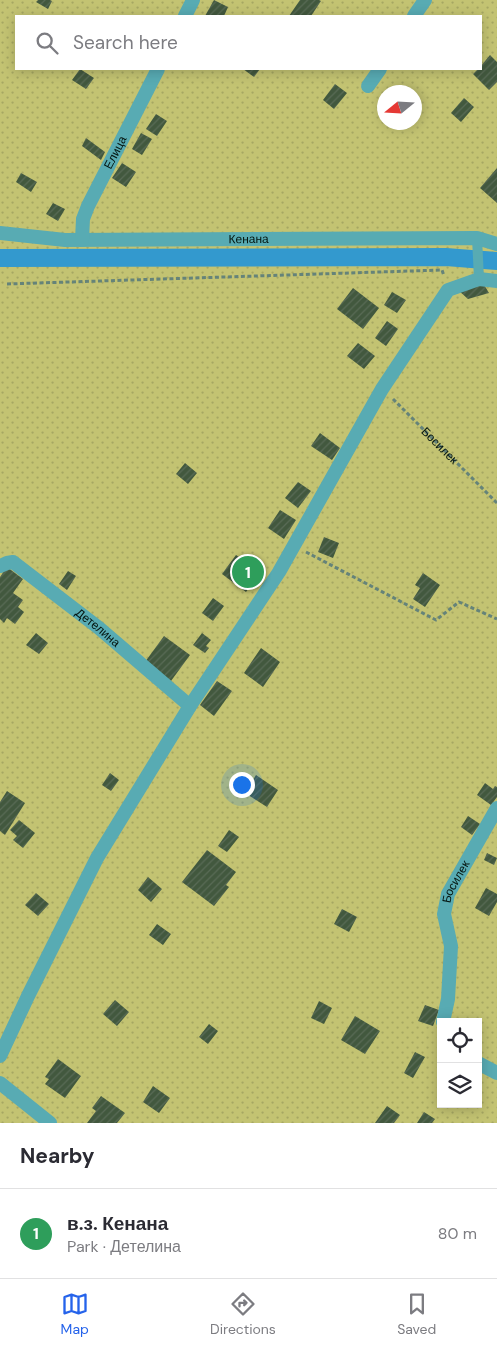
<!DOCTYPE html>
<meta charset="utf-8">
<style>
:root{--surface:#fff;--page:#f7f7f7;--text:#2b2b33;--muted:#7c7c81;--line:#e1e1e2;--accent:#2563eb}
body{margin:0;font-family:"DM Sans",sans-serif;background:var(--page);color:var(--text)}
.controls{position:absolute;right:15px;bottom:15px;display:grid;overflow:hidden;border-radius:0px;box-shadow:0 2px 12px #0003}
.controls button{width:45px;height:45px;display:grid;place-items:center;padding:0;border:0;border-bottom:1px solid var(--line);background:var(--surface);color:var(--text);font:25px sans-serif}
.compass{position:absolute;left:377px;top:85px;width:45px;height:45px;border-radius:50%;background:var(--surface);box-shadow:0 2px 12px #0003;rotate:252deg}
.you{position:absolute;left:241px;top:784px;width:18px;height:18px;margin:-12px;border:4px solid #fff;border-radius:50%;background:#1a73e8;box-shadow:0 0 0 8px #1a73e833}
.badge{display:grid;place-items:center;width:32px;height:32px;border-radius:50%;background:var(--accent);color:#fff;font-size:16px;font-weight:700}
.pin{position:absolute;translate:-50% -50%;border:2px solid #fff;box-shadow:0 1px 5px #0006}
.list{margin:0;padding:0;list-style:none}
h2{display:flex;justify-content:space-between;align-items:center;height:65px;margin:0;padding:0 20px;font-size:21px}
h2 small{font-size:16px;font-weight:400;color:var(--muted)}
.list li{display:grid;grid-template-columns:32px 1fr auto;gap:15px;align-items:center;box-sizing:border-box;height:90px;padding:0 20px;border-top:1px solid var(--line)}
.list b{display:block;font-size:19px;white-space:nowrap}
.list p{margin:0;font-size:16px;white-space:nowrap;color:var(--muted)}
.list em{font-size:16px;font-style:normal;color:var(--muted)}
.icon{flex:none;width:28px;height:28px;fill:none;stroke:currentColor;stroke-width:2;stroke-linecap:round;stroke-linejoin:round}
.map{position:relative;flex:none;width:497px;height:1123px;overflow:hidden}
.search{position:absolute;background:var(--surface);box-shadow:0 2px 12px #0003;left:15px;right:15px;top:15px;height:55px;display:flex;align-items:center;gap:12px;box-sizing:border-box;padding:0 18px;border-radius:0px;color:var(--muted);font-size:19px}
.sheet{height:155px;background:var(--surface)}
nav{display:flex;justify-content:space-around;align-items:center;box-sizing:border-box;height:70px;border-top:1px solid var(--line);background:var(--surface);font-size:14px;color:var(--muted)}
nav a{display:grid;justify-items:center;gap:2px}
nav .on{color:var(--accent)}
.map>svg:first-child{display:block}
</style>
<div class="map">
<svg width="497" height="1123" viewBox="0 0 497 1123">
<defs>
<pattern id="garden-dots" width="8" height="8" patternUnits="userSpaceOnUse" patternTransform="scale(1.25)"><rect width="8" height="8" fill="#c3c372"/><path d="M2 2h.1M6 6h.1" fill="none" stroke="#a6a762" stroke-width="1.8" stroke-linecap="round"/></pattern>
<pattern id="building-hatch" width="6" height="6" patternUnits="userSpaceOnUse" patternTransform="scale(1.25)"><rect width="6" height="6" fill="#42583e"/><path d="M-1 1l2-2M0 6l6-6M5 7l2-2" fill="none" stroke="#596b56"/></pattern>
</defs>
<rect width="100%" height="100%" fill="#c4f0e1"/>
<path fill="url(#garden-dots)" fill-rule="evenodd" d="M 0,0 L 497,0 L 497,1123 L 0,1123 ZM 16,16 L 481,16 L 481,69 L 16,69 ZM 384,92 L 414,92 L 414,122 L 384,122 ZM 441,1022 L 478,1022 L 478,1104 L 441,1104 Z"/>
<g fill="none" stroke-linecap="round" stroke-linejoin="round">
<path stroke="#3399ce" stroke-width="18" d="M 0,258 L 446,257 L 497,261"/>
</g>
<path fill="url(#building-hatch)" d="M 38,0 L 50,0 L 52,1 L 48,9 L 36,2 Z
M 214,0 L 228,7 L 224,16 L 205,16 Z
M 300,0 L 319,0 L 321,1 L 311,16 L 289,16 Z
M 490,55 L 497,62 L 497,82 L 489,90 L 473,74 L 478,69 L 481,69 L 481,66 Z
M 80,69 L 94,78 L 86,89 L 72,80 Z
M 243,69 L 260,69 L 254,77 Z
M 335,84 L 347,93 L 334,109 L 323,100 Z
M 464,98 L 474,107 L 461,122 L 451,113 Z
M 156,114 L 167,121 L 157,136 L 146,129 Z
M 141,133 L 152,139 L 142,155 L 132,149 Z
M 86,138 L 105,152 L 101,160 L 82,146 Z
M 122,163 L 136,172 L 126,187 L 112,178 Z
M 497,168 L 497,203 L 480,188 Z
M 21,173 L 37,182 L 31,192 L 16,182 Z
M 53,203 L 65,209 L 58,221 L 46,214 Z
M 483,283 L 489,293 L 468,299 L 458,290 Z
M 353,288 L 379,308 L 363,329 L 337,309 Z
M 392,292 L 406,300 L 397,313 L 384,305 Z
M 387,321 L 398,329 L 386,346 L 375,338 Z
M 358,343 L 375,356 L 364,369 L 347,356 Z
M 320,433 L 340,448 L 332,460 L 311,446 Z
M 185,463 L 197,473 L 188,484 L 176,474 Z
M 298,482 L 311,491 L 298,508 L 285,498 Z
M 280,510 L 296,520 L 284,539 L 268,528 Z
M 324,537 L 339,543 L 333,558 L 318,552 Z
M 236,555 L 245,561 L 239,569 L 254,581 L 246,592 L 222,574 Z
M 7,567 L 23,579 L 13,593 L 23,600 L 18,607 L 24,612 L 15,624 L 7,618 L 4,623 L 0,619 L 0,577 Z
M 68,571 L 76,576 L 67,590 L 59,584 Z
M 423,573 L 440,585 L 425,607 L 413,599 L 420,588 L 415,585 Z
M 213,598 L 224,606 L 213,621 L 202,613 Z
M 36,633 L 48,643 L 39,654 L 26,645 Z
M 202,633 L 211,640 L 206,646 L 209,648 L 205,653 L 193,645 Z
M 164,636 L 190,655 L 171,681 L 145,662 Z
M 261,648 L 280,662 L 263,687 L 244,673 Z
M 217,681 L 232,691 L 214,716 L 200,705 Z
M 110,773 L 119,780 L 111,791 L 102,785 Z
M 256,775 L 278,790 L 267,807 L 245,793 Z
M 485,783 L 493,789 L 495,786 L 497,787 L 497,797 L 491,805 L 477,795 Z
M 7,791 L 25,803 L 5,835 L 0,831 L 0,802 Z
M 468,816 L 480,824 L 472,835 L 461,827 Z
M 19,820 L 35,833 L 23,848 L 13,840 L 17,836 L 10,830 Z
M 229,830 L 239,837 L 227,852 L 218,846 Z
M 207,850 L 236,872 L 226,885 L 229,887 L 214,906 L 182,882 Z
M 487,853 L 497,858 L 494,865 L 484,860 Z
M 148,877 L 162,889 L 151,902 L 138,890 Z
M 486,888 L 497,894 L 497,902 L 489,916 L 475,908 Z
M 36,893 L 49,904 L 38,916 L 25,905 Z
M 342,909 L 357,917 L 349,932 L 334,924 Z
M 157,924 L 171,934 L 163,945 L 149,935 Z
M 115,1000 L 129,1012 L 117,1026 L 103,1014 Z
M 319,1001 L 332,1008 L 324,1024 L 311,1018 Z
M 425,1005 L 439,1010 L 433,1026 L 418,1021 Z
M 355,1016 L 380,1031 L 365,1054 L 341,1040 Z
M 209,1024 L 218,1031 L 208,1044 L 199,1037 Z
M 415,1052 L 425,1057 L 413,1078 L 404,1073 Z
M 58,1059 L 81,1076 L 65,1098 L 45,1084 L 49,1079 L 45,1077 Z
M 153,1086 L 170,1098 L 159,1113 L 143,1102 Z
M 101,1096 L 125,1113 L 117,1123 L 87,1123 L 96,1111 L 92,1108 Z
M 387,1106 L 400,1115 L 394,1123 L 375,1123 Z
M 424,1112 L 435,1119 L 432,1123 L 417,1123 Z"/>
<g fill="none" stroke-linecap="round" stroke-linejoin="round">
<g stroke="#658379" stroke-width="3" stroke-dasharray="4 2.5" stroke-linecap="butt">
<path d="M 7,284 L 442,270 L 444,276"/>
<path id="s1" d="M 393,399 L 497,503"/>
<path d="M 306,552 L 436,620 L 459,602 L 497,619"/>
</g>
<path stroke="#58abb3" stroke-width="10" d="M 477,238 L 479,279"/>
<g stroke="#58abb3" stroke-width="14">
<path d="M 185,16 L 193,0"/>
<path d="M 414,16 L 425,0"/>
<path d="M 368,86 L 380,69"/>
<path id="s2" d="M 0,233 L 65,240 L 477,238 L 497,244"/>
<path id="s3" d="M 82,240 L 83,219 L 88,206 L 158,69"/>
<path id="s4" d="M 0,566 L 7,563 L 13,562 L 99,628 L 190,706"/>
<path id="s5" d="M 443,1022 L 448,999 L 451,946 L 444,914 L 448,894 L 497,808"/>
<path d="M 0,1056 L 28,996 L 97,858 L 190,706 L 279,572 L 382,389 L 448,290 L 479,279 L 497,281"/>
<path d="M 478,1063 L 497,1073"/>
<path d="M 0,1083 L 50,1123"/>
</g>
</g>
<g text-anchor="middle" stroke-width="5" stroke-linejoin="round" paint-order="stroke">
<g font-size="12" fill="#051510" stroke="#d1feee">
<text dy="4" stroke="none"><textPath href="#s3" startOffset="95">Елица</textPath></text>
<text dy="4" stroke="none"><textPath href="#s2" startOffset="249">Кенана</textPath></text>
<text dy="4" stroke="none"><textPath href="#s1" startOffset="66">Босилек</textPath></text>
<text dy="4" stroke="none"><textPath href="#s4" startOffset="121">Детелина</textPath></text>
<text dy="4" stroke="none"><textPath href="#s5" startOffset="144">Босилек</textPath></text>
</g>
</g>
</svg>
<div class="controls">
<button><svg class="icon" aria-label="locate" viewBox="0 0 24 24"><circle cx="12" cy="12" r="6"/><path d="M12 2v4M12 18v4M2 12h4M18 12h4"/></svg></button>
<button><svg class="icon" aria-label="layers" viewBox="0 0 24 24"><path d="M12 4l9 5-9 5-9-5zM3 14l9 5 9-5"/></svg></button>
</div>
<svg class="compass" viewBox="-18 -18 36 36"><path d="M0-13l5 13h-10z" fill="#e53935"/><path d="M0 13l5-13h-10z" fill="#7c7c81"/></svg>
<div class="you"></div>
<div class="pin badge" style="left:248px;top:572px;background:#2e9e5b">1</div>
<div class="search"><svg class="icon" aria-label="search" viewBox="0 0 24 24"><circle cx="10" cy="10" r="6"/><path d="M15 15l6 6"/></svg>Search here</div>
</div>
<section class="sheet">
<h2>Nearby<small></small></h2>
<ul class="list">
<li><span class="badge" style="background:#2e9e5b">1</span><div><b>в.з. Кенана</b><p>Park · Детелина</p></div><em>80 m</em></li>
</ul>
</section>
<nav>
<a class="on"><svg class="icon" aria-label="map" viewBox="0 0 24 24"><path d="M3 6l6-2 6 2 6-2v14l-6 2-6-2-6 2zM9 4v14M15 6v14"/></svg>Map</a>
<a><svg class="icon" aria-label="directions" viewBox="0 0 24 24"><path d="M12 3l9 9-9 9-9-9zM9 14v-3h6M13 9l2 2-2 2"/></svg>Directions</a>
<a><svg class="icon" aria-label="saved" viewBox="0 0 24 24"><path d="M7 4h10v16l-5-4-5 4z"/></svg>Saved</a>
</nav>
